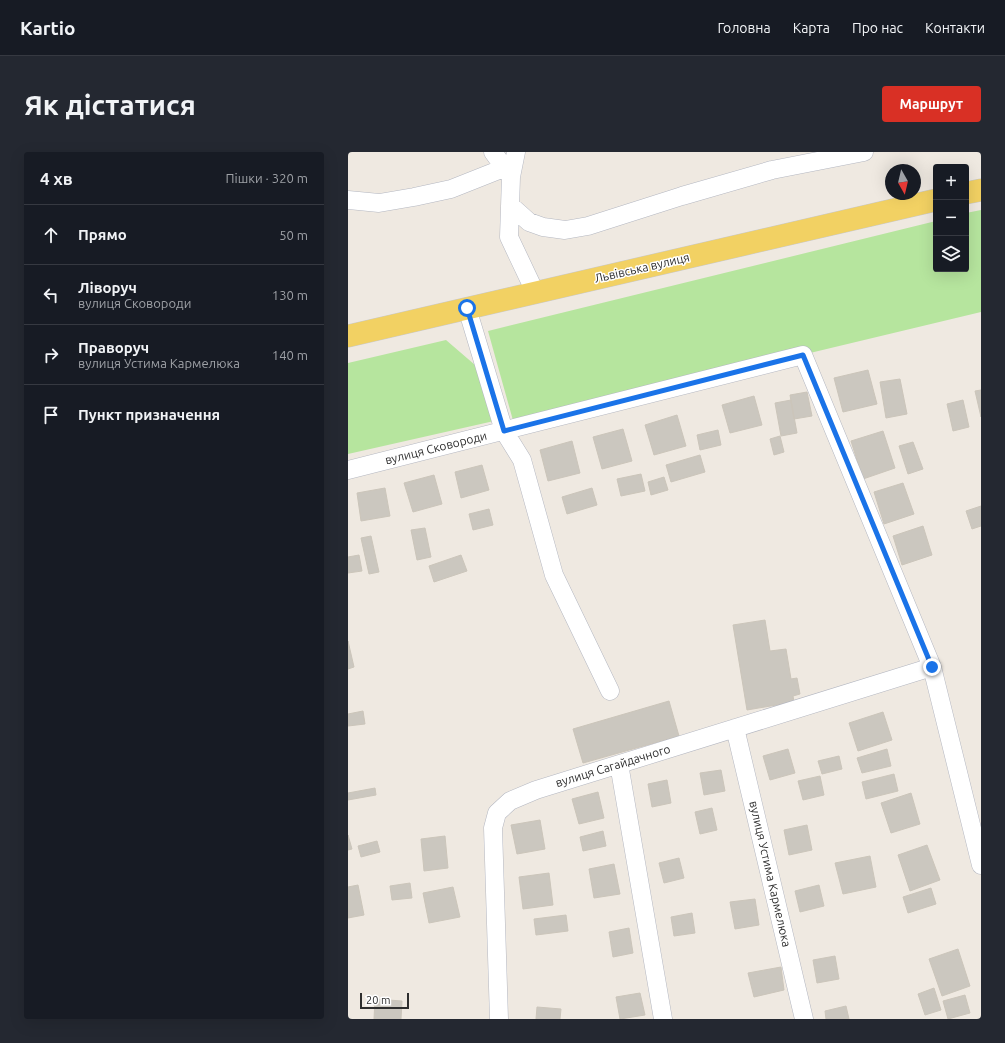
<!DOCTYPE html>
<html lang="uk">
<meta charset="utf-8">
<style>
:root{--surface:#171b24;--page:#242831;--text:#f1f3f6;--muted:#9ea1a6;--line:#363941;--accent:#d93025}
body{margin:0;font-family:Ubuntu,sans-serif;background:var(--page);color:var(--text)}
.controls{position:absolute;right:12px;top:12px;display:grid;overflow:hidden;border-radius:4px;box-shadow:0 4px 16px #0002}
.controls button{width:36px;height:36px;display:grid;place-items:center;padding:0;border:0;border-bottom:1px solid var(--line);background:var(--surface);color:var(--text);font:20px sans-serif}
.compass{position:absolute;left:537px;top:12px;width:36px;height:36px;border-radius:50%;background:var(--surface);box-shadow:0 4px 16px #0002;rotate:172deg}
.scale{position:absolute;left:12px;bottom:10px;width:49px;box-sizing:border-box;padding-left:4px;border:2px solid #2e2e2e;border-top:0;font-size:11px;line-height:14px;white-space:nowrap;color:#2e2e2e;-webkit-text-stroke:3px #fff;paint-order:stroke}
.stop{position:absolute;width:12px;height:12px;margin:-9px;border:3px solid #1a73e8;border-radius:50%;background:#fff}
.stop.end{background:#1a73e8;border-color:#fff;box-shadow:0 1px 4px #0008}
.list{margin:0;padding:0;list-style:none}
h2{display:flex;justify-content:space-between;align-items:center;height:52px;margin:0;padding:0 16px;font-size:17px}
h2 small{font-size:13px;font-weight:400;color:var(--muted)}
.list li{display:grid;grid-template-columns:26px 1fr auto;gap:12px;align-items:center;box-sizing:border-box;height:60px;padding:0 16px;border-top:1px solid var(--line)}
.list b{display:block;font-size:15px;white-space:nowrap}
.list p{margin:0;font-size:13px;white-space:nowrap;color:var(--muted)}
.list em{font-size:13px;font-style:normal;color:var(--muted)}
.icon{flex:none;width:22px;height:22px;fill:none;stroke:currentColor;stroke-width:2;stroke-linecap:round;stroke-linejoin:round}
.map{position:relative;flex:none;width:633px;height:867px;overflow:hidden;border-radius:4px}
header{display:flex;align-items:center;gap:24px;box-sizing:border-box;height:56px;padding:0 20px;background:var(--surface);border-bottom:1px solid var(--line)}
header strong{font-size:19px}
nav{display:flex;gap:22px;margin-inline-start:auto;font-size:14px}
.intro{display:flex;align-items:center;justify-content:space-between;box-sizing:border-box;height:96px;padding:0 24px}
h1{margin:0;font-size:28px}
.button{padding:10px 18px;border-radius:4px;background:var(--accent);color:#fff;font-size:14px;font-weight:700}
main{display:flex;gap:24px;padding:0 24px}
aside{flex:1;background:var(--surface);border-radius:4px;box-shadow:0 4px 16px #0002}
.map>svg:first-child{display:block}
</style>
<header>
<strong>Kartio</strong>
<nav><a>Головна</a><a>Карта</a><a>Про нас</a><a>Контакти</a></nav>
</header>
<div class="intro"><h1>Як дістатися</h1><a class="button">Маршрут</a></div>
<main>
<aside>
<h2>4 хв<small>Пішки · 320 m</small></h2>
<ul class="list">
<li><svg class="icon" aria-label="ahead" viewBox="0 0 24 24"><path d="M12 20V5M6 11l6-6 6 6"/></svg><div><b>Прямо</b></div><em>50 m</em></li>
<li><svg class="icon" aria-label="left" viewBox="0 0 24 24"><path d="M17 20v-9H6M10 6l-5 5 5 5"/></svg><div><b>Ліворуч</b><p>вулиця Сковороди</p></div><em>130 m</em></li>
<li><svg class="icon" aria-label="right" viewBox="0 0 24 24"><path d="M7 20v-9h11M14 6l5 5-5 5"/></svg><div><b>Праворуч</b><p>вулиця Устима Кармелюка</p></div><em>140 m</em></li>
<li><svg class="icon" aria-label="arrive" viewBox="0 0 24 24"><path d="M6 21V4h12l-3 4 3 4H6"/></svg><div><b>Пункт призначення</b></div></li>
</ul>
</aside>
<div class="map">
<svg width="633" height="867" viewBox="0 0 633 867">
<rect width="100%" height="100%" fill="#efe9e1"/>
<path fill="#b6e59e" d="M 633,58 L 633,160 L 166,272 L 140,179 L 588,69 L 588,117 L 618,117 L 618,61 Z
M 98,188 L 134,219 L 146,269 L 0,302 L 0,211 Z"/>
<path fill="#cbc7bf" stroke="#cbc5ba" d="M 520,218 L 529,252 L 495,260 L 486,226 Z
M 552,227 L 559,262 L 538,266 L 532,230 Z
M 633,238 L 633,265 L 627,239 Z
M 459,240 L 464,264 L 446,267 L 442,243 Z
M 406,244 L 414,273 L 382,281 L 374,253 Z
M 443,248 L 449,281 L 433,284 L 427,251 Z
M 615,248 L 621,275 L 605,279 L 599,252 Z
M 329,263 L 338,294 L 306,303 L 297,273 Z
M 275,277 L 284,309 L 254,317 L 245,285 Z
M 370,278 L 373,293 L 352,298 L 349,283 Z
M 535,279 L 547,316 L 515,327 L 503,289 Z
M 432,284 L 436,300 L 426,303 L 422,287 Z
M 224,289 L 232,321 L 200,329 L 192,298 Z
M 565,290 L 575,317 L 560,322 L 551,294 Z
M 352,303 L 357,320 L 323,330 L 318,313 Z
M 134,313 L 141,338 L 113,346 L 107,320 Z
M 293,322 L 297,339 L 273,344 L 269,327 Z
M 86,323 L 94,352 L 65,360 L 56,331 Z
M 316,325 L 320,338 L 303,343 L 300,330 Z
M 555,331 L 566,362 L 536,372 L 526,340 Z
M 37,336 L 42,364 L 13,369 L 9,341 Z
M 244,336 L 249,353 L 219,362 L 214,345 Z
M 633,354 L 633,374 L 624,377 L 618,359 Z
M 141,357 L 145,373 L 125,378 L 121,362 Z
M 575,374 L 584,403 L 554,413 L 545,384 Z
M 77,376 L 83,405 L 69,408 L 63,378 Z
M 23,384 L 31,420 L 21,422 L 13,386 Z
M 11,403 L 14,419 L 0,421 L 0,405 Z
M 113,403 L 119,419 L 86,430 L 81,414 Z
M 417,468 L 422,499 L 438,497 L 443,527 L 449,526 L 452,542 L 445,544 L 446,550 L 399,558 L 385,473 Z
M 0,489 L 6,515 L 0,517 Z
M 321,549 L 331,584 L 235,611 L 225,577 Z
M 15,559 L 17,572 L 0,574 L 0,562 Z
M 535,560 L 544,588 L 510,599 L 501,571 Z
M 440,597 L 447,621 L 422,628 L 415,604 Z
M 539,597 L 543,614 L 514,621 L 509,606 Z
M 491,604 L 494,617 L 474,622 L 470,609 Z
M 373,618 L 377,639 L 356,643 L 352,621 Z
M 546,622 L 550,639 L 518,647 L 514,630 Z
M 472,624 L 476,643 L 455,648 L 450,629 Z
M 319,628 L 323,651 L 304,655 L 300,632 Z
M 27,636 L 28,643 L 0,648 L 0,641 Z
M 250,640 L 256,666 L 231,672 L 224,647 Z
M 563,641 L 572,672 L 543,681 L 533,651 Z
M 364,656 L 369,678 L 352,682 L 347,660 Z
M 192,668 L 197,697 L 169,702 L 163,673 Z
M 459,673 L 464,698 L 441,703 L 436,678 Z
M 255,679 L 258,694 L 235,699 L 232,685 Z
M 0,683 L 4,697 L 0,698 Z
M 97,684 L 100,716 L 76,719 L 73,687 Z
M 29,689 L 32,700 L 13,705 L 10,694 Z
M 579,693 L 592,728 L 562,739 L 550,703 Z
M 522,704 L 528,735 L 495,742 L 487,711 Z
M 331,706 L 336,726 L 316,731 L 311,711 Z
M 266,712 L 272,742 L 246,746 L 241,717 Z
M 201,721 L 205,753 L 175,757 L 171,725 Z
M 62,731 L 64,746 L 44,748 L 42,734 Z
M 10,733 L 16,763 L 0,766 L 0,735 Z
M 471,733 L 476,754 L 452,760 L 447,739 Z
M 105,735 L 112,765 L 81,771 L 75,741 Z
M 583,736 L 588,752 L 560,761 L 555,745 Z
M 407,747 L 411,773 L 387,777 L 382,750 Z
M 344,761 L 347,781 L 326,784 L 323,765 Z
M 218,763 L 220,779 L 188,783 L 186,767 Z
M 281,776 L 285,801 L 265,805 L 261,780 Z
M 610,797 L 622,834 L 594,844 L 581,807 Z
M 487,804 L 491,827 L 469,831 L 465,808 Z
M 433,815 L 436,838 L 406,845 L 400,821 Z
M 586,836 L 593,858 L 577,863 L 570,842 Z
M 292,841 L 297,863 L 272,867 L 268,845 Z
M 617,843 L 622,861 L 600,867 L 595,849 Z
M 27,847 L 54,849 L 53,867 L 26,867 Z
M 498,854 L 501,867 L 478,867 L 477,859 Z
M 189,855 L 213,857 L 212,867 L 188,867 Z"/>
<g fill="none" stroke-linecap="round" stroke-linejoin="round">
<defs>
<path id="minor" d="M 145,0 L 163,25 L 161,85 L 187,140
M 163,25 L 168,0
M 0,48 L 31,51 L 66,45 L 103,37 L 156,16
M 162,53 L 181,70 L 195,75 L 217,78 L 240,74 L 334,44 L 424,18 L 516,0
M 119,156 L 156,279 L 174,308 L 206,423 L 262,539
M 0,318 L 455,203 L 584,515 L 633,713
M 387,576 L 456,867
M 271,612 L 315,867
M 151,867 L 145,676 L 149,661 L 162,649 L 188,638 L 584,515"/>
<path id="major" d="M 618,41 L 633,38
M 0,184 L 588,48"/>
</defs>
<use href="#minor" stroke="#b4b7c1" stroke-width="19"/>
<use href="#major" stroke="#c9c9c9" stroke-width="23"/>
<use href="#minor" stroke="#fff" stroke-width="18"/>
<use href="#major" stroke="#f2d163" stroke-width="22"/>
</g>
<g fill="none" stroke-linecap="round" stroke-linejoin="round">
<path stroke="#1a73e8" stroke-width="5" d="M 119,156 L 156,279 L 455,203 L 584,515"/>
</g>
<g text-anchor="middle" stroke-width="3" stroke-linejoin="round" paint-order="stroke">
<g font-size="12" fill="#2e2e2e" stroke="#fff">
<text transform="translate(294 116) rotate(-13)" y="4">Львівська вулиця</text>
<text transform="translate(88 296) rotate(-14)" y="4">вулиця Сковороди</text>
<text transform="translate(265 614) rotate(-17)" y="4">вулиця Сагайдачного</text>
<text transform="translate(422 722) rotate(77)" y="4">вулиця Устима Кармелюка</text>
</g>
</g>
</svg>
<div class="controls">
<button>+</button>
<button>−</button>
<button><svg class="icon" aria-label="layers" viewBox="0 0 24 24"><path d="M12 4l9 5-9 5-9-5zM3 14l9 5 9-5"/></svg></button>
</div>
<svg class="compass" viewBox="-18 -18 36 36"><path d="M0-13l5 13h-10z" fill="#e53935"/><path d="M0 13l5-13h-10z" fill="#9ea1a6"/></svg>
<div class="scale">20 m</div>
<div class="stop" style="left:119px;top:156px"></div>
<div class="stop end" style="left:584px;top:515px"></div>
</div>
</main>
